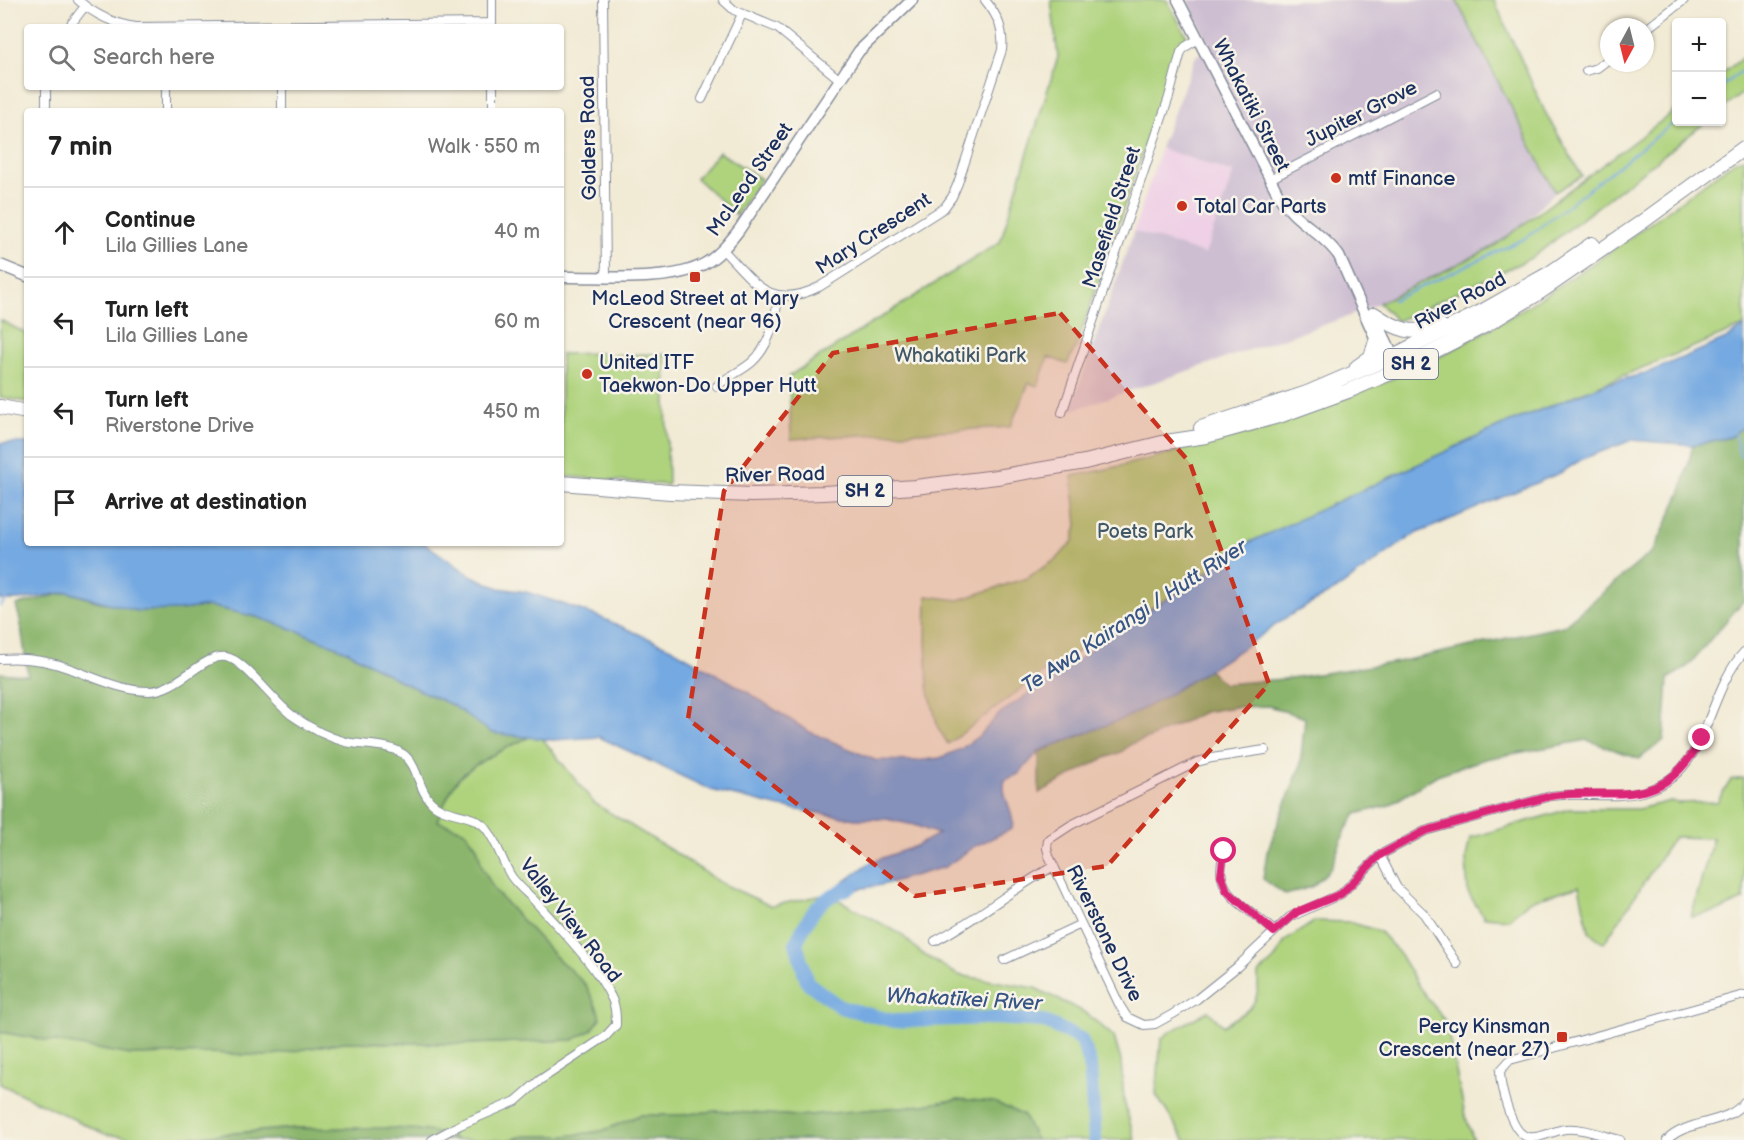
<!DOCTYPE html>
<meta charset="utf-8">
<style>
:root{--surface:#fff;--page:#f2f2f2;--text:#222;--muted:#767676;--line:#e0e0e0}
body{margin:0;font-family:"Balsamiq Sans",sans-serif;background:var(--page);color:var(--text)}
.controls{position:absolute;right:18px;top:18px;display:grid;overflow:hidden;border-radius:6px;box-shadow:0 2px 4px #0004}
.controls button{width:54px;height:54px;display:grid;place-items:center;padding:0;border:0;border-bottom:2px solid var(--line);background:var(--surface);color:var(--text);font:30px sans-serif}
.compass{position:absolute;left:1600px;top:18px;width:54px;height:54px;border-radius:50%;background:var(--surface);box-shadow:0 2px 4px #0004;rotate:187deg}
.stop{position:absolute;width:18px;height:18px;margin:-14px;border:4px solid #db2777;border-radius:50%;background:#fff}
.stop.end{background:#db2777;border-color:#fff;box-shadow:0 2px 6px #0008}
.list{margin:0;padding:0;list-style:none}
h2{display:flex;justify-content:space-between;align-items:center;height:78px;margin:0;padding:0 24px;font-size:26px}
h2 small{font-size:20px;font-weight:400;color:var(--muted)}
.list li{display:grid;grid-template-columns:39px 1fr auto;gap:18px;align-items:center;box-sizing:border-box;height:90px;padding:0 24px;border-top:2px solid var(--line)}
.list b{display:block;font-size:22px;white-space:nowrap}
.list p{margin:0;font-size:20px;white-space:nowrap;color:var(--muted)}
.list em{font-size:20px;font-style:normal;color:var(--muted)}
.icon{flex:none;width:33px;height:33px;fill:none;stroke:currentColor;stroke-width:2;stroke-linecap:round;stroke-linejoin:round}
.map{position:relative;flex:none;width:1744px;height:1140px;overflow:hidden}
.search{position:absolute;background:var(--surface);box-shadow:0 2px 4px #0004;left:24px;top:24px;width:540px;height:66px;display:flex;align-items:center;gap:15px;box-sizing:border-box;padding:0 21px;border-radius:6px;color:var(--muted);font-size:22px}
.panel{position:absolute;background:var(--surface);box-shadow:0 2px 4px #0004;left:24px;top:108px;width:540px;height:438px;border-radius:6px}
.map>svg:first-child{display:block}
</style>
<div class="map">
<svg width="1744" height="1140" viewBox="0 0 1744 1140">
<rect width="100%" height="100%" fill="#f7f3e8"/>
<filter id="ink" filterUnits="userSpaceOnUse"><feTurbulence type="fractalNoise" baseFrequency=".0167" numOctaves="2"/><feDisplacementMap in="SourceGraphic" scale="12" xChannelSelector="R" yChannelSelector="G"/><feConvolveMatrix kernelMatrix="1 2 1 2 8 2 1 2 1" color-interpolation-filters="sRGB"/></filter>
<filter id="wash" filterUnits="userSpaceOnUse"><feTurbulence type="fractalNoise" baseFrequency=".008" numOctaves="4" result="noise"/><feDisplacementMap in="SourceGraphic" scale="24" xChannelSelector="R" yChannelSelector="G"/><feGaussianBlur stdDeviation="1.35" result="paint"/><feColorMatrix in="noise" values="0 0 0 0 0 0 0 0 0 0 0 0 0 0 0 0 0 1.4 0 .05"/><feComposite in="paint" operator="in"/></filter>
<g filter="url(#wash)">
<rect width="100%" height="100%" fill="#f1ead4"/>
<path fill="#efd0e6" d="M 1161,148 L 1233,172 L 1205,254 L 1134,231 Z"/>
<path fill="#cdbed2" d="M 1187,0 L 1456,0 L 1555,192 L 1506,241 L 1379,303 L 1352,315 L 1070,411 L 1134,231 L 1205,254 L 1233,173 L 1160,148 L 1196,56 L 1210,47 Z"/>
<path fill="#afd37d" stroke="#65816e" stroke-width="1.5" d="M 1051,0 L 1167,0 L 1187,36 L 1180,43 L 1076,347 L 1067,364 L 1048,357 L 1038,386 L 1029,383 L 1010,427 L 791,439 L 789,376 L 1000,242 L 1058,57 Z
M 1456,0 L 1494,0 L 1545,112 L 1582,176 L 1555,192 Z
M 1744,56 L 1744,92 L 1722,109 L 1722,74 Z
M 1676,110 L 1676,122 L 1706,122 L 1533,257 L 1397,321 L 1379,303 L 1493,247 Z
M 719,152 L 761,179 L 736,215 L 696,178 Z
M 1744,158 L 1744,326 L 1503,425 L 1233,550 L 1196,582 L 1046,670 L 948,744 L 938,728 L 928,687 L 926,641 L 927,596 L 959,600 L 1027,578 L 1057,559 L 1073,541 L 1077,525 L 1072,476 C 1109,470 1145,460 1182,450 C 1255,431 1327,408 1396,377 C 1411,370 1427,364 1441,356 C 1545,301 1641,231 1735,161 Z
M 0,320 L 27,334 L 27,402 L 0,397 Z
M 604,353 L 612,355 L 665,354 L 668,485 L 561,476 L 561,354 Z
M 538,733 L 594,803 L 677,854 L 721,883 L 771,906 L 828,894 L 901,934 L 921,953 L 958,975 L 1035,988 L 1086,1013 L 1114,1037 L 1121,1061 L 1124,1101 L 1135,1140 L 1036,1140 L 1023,1115 L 958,1099 L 924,1105 L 798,1116 L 716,1111 L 680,1115 L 640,1115 L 602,1131 L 566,1136 L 524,1136 L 509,1140 L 456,1140 L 448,1134 L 399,1129 L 296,1128 L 147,1140 L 105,1134 L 0,1084 L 0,1032 L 131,1055 L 213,1053 L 267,1056 L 343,1042 L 467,1044 L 572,1040 L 592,1030 L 600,1019 L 586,985 L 557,958 L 495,891 L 482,867 L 477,847 L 465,831 L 436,821 C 443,808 448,794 456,782 C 467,765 518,742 538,733 Z
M 1744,778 L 1744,899 L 1721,910 L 1691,917 L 1713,838 L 1674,837 L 1604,943 L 1589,932 L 1579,886 L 1529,901 L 1509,919 L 1484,917 L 1468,893 L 1466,858 L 1470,838 L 1569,809 L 1638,809 L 1671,801 L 1678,803 L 1717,802 L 1731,780 Z
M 1315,921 L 1349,922 L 1379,931 L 1399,953 L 1419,987 L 1446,1022 L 1465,1115 L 1474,1140 L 1185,1140 L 1156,1095 L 1161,1039 L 1168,1033 L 1208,1011 L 1223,1026 C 1249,1009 1260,1008 1258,974 L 1274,960 L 1285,941 Z"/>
<path fill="#8bb56c" stroke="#537265" stroke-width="1.5" d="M 1744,426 L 1744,600 L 1688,666 L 1668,679 L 1664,740 L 1639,759 L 1587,740 L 1485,759 L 1437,775 L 1390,805 L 1356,814 L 1345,831 L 1331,868 L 1313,886 L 1286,895 L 1263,879 L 1267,852 L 1300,767 L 1305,718 L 1269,706 L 1234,707 L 1204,712 L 1150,738 L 1133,743 L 1121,752 L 1100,760 L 1039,793 L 1039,752 L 1087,733 L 1203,665 L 1224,684 L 1284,679 L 1398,662 L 1563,626 L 1654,550 L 1682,489 L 1693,445 L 1730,437 Z
M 68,592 L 99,602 L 180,610 L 209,606 L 257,617 L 298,631 L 347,651 L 404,683 L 488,721 L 538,733 C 518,742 467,765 456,782 C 448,794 443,808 437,821 L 465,831 L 477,847 L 482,867 L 495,891 L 557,958 L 586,985 L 598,1010 L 600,1019 L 592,1030 L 573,1040 L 467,1044 L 343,1042 L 267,1056 L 213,1053 L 131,1055 L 0,1032 L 0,673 L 28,675 L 20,620 L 16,605 Z
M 958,1099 L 994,1102 L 1023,1115 L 1036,1140 L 509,1140 L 524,1136 L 566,1136 L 602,1131 L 640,1115 L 680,1115 L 716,1111 L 798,1116 L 924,1105 Z
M 296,1128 C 334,1131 429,1121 456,1140 L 158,1140 Z"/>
<path fill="#75a9e1" stroke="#486ca0" stroke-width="1.5" d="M 1744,327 L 1744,426 L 1730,437 L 1693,445 L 1632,440 L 1582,459 L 1562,472 L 1413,535 L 1337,589 L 1287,617 L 1242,649 L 1163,698 L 1125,718 L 1039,751 L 1019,774 L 1005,780 C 1000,797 1016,811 1012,829 L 975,846 L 945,867 L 881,885 L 828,894 L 871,862 L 916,846 L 938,834 L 914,825 L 886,819 L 855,819 L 781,807 L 711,790 L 599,737 L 553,740 L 492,733 L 452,705 L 404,683 L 347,651 L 298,631 L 257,617 L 209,606 L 180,610 L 137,611 L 68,592 L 19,600 L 0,600 L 0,443 L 27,443 L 27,543 L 424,543 L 470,575 L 499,588 L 526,592 L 557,602 L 597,616 L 671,648 L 741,688 L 808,731 L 875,760 L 915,761 L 940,758 L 961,749 L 981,734 L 999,714 L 1082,657 L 1110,633 L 1196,582 L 1233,550 L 1503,425 L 1605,384 L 1647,373 L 1726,339 Z"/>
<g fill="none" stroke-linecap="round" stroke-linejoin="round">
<path stroke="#75a9e1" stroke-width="2" d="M 1722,86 L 1744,69
M 1393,300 L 1526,238 L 1676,121
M 1734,431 L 1740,457
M 0,606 L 6,600"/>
<path stroke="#75a9e1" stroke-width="14" d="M 851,887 C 816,900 812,911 796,943 L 807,982 L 840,1007 L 894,1021 L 993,1018 L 1043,1021 L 1081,1039 L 1090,1064 L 1095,1140"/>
</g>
</g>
<g filter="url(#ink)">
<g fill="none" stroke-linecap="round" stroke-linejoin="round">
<defs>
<path id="minor" d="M 78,0 C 95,15 114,24 136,27 L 492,23
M 492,0 L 492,27
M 603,0 L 606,276
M 723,0 L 734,10 L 777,28 L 839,79
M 69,27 L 85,6
M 1645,30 L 1684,0
M 1586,71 L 1597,68 L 1609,59
M 46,87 L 46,111
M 166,87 L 166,111
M 282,87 L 282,111
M 493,87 L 493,111
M 702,99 L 742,14
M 1270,179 L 1436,93
M 723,250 C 755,283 770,311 819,287 L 944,208 L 952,197 L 958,183 L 1002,50 C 1004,30 998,16 985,0
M 717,386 C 728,376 742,371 752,362 C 771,345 774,320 779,296
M 1062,413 L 1169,97 L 1181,52 L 1185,47 L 1198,39
M 0,659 C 25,657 48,660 71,669 C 96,678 122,691 149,691 C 178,691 204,653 226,657 C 244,659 275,704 293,716 C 310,728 326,737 346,742 C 364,746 386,743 403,754 C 419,766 417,787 430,801 C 444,817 471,811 486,828 C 497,842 502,861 511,876 C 517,885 526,892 533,899 C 559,928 595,963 612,999 C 616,1007 616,1016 616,1025 L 605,1037 L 540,1080 L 516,1101 L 460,1125 L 432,1140
M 1265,750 L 1212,758 L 1197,762 L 1071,825 L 1048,840 L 1047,848 L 1049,856 L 1120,1006 L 1127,1017 L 1144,1025 L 1155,1024 L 1173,1014 L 1197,999 L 1237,967 L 1290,917 L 1341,894 L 1380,855 L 1425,831 L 1551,796 C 1581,792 1613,799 1642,792 C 1710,775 1704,696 1744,652
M 1227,846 C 1206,893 1246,904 1274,931
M 1380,855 L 1397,888 L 1424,914 L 1457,964
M 935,941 C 977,919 1012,889 1054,866
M 1004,960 L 1081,924
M 1620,1140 C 1604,1136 1582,1127 1565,1129 C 1552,1131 1541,1139 1528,1137 C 1511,1134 1500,1086 1500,1071 L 1510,1060 L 1744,995
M 1667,1140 C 1688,1119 1728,1125 1744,1102"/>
<path id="tertiary" d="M 1178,0 L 1280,198 C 1296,222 1323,233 1339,256 L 1382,353 L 1391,357
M 0,265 L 27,276
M 561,277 C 600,276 669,283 702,265 C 718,257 728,244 739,230 L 859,51 L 912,0
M 1374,315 L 1390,349 L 1391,357"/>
<path id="trunk" d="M 1374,314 C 1398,330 1412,336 1441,326
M 1357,367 L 1371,357 L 1376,341
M 0,407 L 27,412
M 1201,428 L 1307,393 L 1391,357 L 1481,312 L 1550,273 L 1592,244
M 561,483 L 670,492 L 752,495 L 824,493 L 915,487 L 997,477 L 1085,462 L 1166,442 L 1206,436 L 1282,415 L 1348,391 L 1395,371 L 1486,325 L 1537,294 L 1642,222 L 1744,148"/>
</defs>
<use href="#minor" stroke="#868c99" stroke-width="10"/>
<use href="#tertiary" stroke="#868c99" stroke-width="13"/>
<use href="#trunk" stroke="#868c99" stroke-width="16"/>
<use href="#minor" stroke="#fff" stroke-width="8"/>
<use href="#tertiary" stroke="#fff" stroke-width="10"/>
<use href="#trunk" stroke="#fff" stroke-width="14"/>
</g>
</g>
<g fill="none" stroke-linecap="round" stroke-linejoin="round" filter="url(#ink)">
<path stroke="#db2777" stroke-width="8" d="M 1224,851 L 1221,875 L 1227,891 L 1274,932 L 1297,912 L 1341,894 L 1380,855 L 1425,831 L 1551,796 C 1620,786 1660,815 1702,738"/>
</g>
<path fill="#c8321e" fill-opacity="0.2" stroke="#c8321e" stroke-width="4.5" stroke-dasharray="12 8" stroke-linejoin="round" d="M 1060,313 L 1190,463 L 1269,684 L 1107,866 L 915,896 L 688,719 L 724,491 L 833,353 Z"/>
<g fill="#c8321e" stroke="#f7f3e8" stroke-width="2">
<circle cx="1336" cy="178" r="6"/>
<circle cx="1182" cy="206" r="6"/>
<rect x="689" y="271" width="12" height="12" rx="3"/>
<circle cx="587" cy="374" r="6"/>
<rect x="1556" y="1031" width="12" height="12" rx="3"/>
</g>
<g text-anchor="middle" stroke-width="5" stroke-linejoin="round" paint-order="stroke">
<g fill="#f7f3e8" stroke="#5d6a87" stroke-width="1.5">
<rect x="1384" y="349" width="54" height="30" rx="4.5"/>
<rect x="838" y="476" width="54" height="30" rx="4.5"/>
</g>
<g font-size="18" font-weight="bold" fill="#1b2f5e">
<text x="1411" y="370">SH 2</text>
<text x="865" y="497">SH 2</text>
</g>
<g font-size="20" fill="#1b2f5e" stroke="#f7f3e8">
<text transform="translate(1252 105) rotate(63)" y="7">Whakatiki Street</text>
<text transform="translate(1361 113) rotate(-27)" y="7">Jupiter Grove</text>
<text transform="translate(588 138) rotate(-91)" y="7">Golders Road</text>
<text transform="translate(749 179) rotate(-55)" y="7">McLeod Street</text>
<text transform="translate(1111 217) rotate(-72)" y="7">Masefield Street</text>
<text transform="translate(873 233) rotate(-33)" y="7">Mary Crescent</text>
<text transform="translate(1460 300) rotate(-28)" y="7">River Road</text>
<text transform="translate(775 474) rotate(-1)" y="7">River Road</text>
<text transform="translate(571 920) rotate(52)" y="7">Valley View Road</text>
<text transform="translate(1105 933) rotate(64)" y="7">Riverstone Drive</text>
</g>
<g font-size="20" fill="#1b2f5e" stroke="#f7f3e8" text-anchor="start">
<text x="1348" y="185">mtf Finance</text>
<text x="1194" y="213">Total Car Parts</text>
<text x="695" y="305" text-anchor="middle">McLeod Street at Mary<tspan x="695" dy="23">Crescent (near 96)</tspan></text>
<text x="599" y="369">United ITF<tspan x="599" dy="23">Taekwon-Do Upper Hutt</tspan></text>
<text x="1550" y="1033" text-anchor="end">Percy Kinsman<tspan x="1550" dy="23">Crescent (near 27)</tspan></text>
</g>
<g font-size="20" fill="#405866" stroke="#f7f3e8">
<text x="960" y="362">Whakatiki Park</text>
<text x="1145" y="538">Poets Park</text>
</g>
<g font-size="21" font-style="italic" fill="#365485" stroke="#f7f3e8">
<text transform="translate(1134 616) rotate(-33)" y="7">Te Awa Kairangi / Hutt River</text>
<text transform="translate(964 999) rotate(3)" y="7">Whakatīkei River</text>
</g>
</g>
</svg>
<div class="controls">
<button>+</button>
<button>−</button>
</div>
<svg class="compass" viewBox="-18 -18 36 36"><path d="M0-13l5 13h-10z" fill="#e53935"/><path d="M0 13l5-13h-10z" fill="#767676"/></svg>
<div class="stop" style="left:1224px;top:851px"></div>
<div class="stop end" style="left:1702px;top:738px"></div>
<div class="search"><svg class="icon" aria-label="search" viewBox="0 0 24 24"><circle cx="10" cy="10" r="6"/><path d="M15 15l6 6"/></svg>Search here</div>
<section class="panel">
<h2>7 min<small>Walk · 550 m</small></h2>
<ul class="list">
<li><svg class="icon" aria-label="ahead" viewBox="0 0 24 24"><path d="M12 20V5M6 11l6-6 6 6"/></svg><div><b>Continue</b><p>Lila Gillies Lane</p></div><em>40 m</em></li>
<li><svg class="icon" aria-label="left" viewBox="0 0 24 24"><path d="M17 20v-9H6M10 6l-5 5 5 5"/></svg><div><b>Turn left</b><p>Lila Gillies Lane</p></div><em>60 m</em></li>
<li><svg class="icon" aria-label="left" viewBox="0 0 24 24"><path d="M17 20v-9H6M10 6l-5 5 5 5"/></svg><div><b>Turn left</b><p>Riverstone Drive</p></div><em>450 m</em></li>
<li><svg class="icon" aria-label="arrive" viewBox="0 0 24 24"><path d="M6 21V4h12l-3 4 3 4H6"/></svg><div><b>Arrive at destination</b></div></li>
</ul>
</section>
</div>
